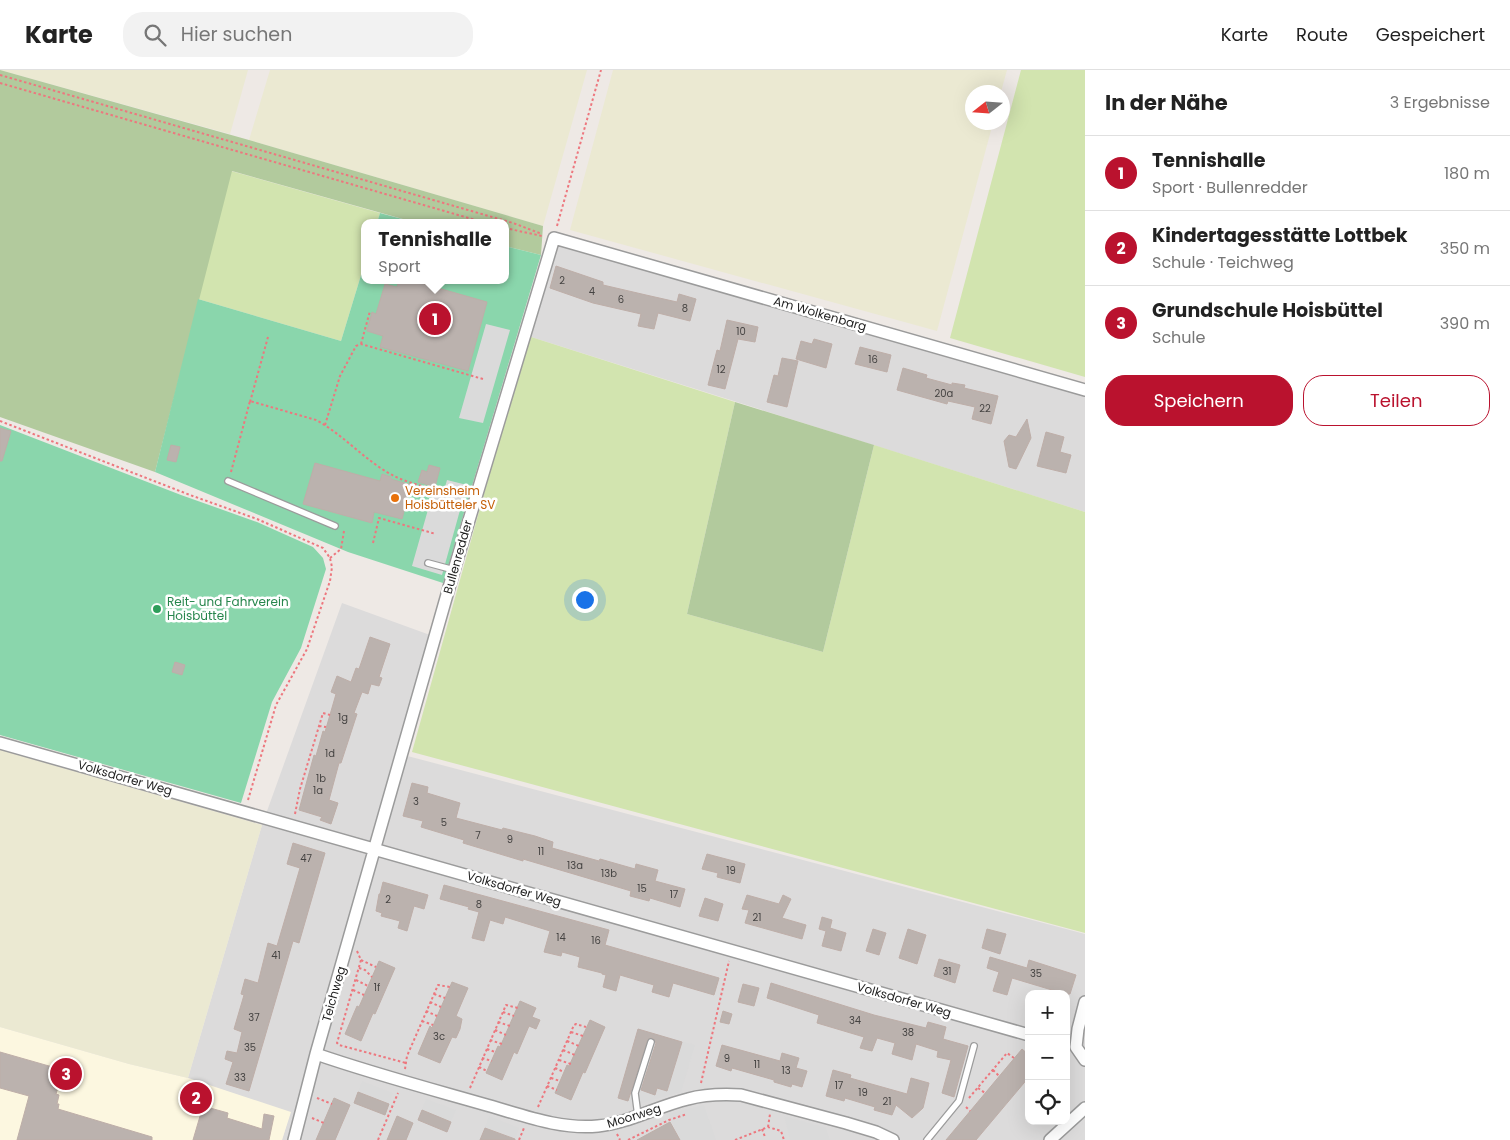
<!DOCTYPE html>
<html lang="de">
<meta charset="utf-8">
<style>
:root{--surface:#fff;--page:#f2f2f2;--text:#222;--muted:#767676;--line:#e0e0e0;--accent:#ba122e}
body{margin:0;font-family:Poppins,sans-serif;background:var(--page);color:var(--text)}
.controls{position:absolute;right:15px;bottom:15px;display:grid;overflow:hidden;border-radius:10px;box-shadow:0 5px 20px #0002}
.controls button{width:45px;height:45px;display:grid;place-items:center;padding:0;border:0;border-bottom:1px solid var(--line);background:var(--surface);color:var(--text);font:25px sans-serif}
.compass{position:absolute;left:965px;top:15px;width:45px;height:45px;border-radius:50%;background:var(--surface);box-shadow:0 5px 20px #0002;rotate:253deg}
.you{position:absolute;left:584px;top:529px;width:18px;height:18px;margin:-12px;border:4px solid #fff;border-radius:50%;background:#1a73e8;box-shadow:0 0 0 8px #1a73e833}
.badge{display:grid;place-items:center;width:32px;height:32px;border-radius:50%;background:var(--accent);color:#fff;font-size:16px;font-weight:700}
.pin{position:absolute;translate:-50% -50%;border:2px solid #fff;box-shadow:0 1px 5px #0006}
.popup{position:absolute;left:361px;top:149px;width:148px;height:65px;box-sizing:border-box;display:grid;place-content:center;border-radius:10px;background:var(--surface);filter:drop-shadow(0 1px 4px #0005);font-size:16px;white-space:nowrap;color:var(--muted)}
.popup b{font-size:19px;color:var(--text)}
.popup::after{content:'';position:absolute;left:50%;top:100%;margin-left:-10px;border:10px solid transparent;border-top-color:var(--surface)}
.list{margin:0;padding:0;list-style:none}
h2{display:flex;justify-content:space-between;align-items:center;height:65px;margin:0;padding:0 20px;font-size:21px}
h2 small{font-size:16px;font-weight:400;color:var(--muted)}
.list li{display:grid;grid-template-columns:32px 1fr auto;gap:15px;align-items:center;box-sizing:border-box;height:75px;padding:0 20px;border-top:1px solid var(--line)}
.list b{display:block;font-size:19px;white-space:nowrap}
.list p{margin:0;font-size:16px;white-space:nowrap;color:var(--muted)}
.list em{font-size:16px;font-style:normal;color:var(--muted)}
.actions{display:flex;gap:10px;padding:15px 20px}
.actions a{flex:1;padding:11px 0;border:1px solid var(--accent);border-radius:20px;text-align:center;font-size:18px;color:var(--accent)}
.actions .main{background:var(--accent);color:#fff}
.icon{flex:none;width:28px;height:28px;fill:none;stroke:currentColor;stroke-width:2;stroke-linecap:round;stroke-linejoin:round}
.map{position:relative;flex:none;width:1085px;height:1070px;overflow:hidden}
header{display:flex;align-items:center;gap:30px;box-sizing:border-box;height:70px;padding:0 25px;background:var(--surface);border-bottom:1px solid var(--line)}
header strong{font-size:24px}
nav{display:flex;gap:28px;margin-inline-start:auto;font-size:18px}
.search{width:350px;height:45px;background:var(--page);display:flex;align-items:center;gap:12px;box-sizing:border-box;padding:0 18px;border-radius:20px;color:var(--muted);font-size:19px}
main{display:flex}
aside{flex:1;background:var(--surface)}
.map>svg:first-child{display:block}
</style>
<header>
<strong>Karte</strong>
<div class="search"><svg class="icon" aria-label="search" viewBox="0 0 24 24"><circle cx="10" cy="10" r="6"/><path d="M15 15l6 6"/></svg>Hier suchen</div>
<nav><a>Karte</a><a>Route</a><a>Gespeichert</a></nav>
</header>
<main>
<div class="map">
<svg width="1085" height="1070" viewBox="0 0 1085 1070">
<rect width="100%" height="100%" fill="#eee9e5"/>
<path fill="#dcdbdb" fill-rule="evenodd" d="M 556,175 L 1085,325 L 1085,442 L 528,266 Z
M 342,533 L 430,565 L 396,683 L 1085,864 L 1085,1070 L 282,1070 L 290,1043 L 188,1008 L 262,755 ZM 1029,924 L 1066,924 L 1066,1051 L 1029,1051 Z"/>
<path fill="#fcf7e0" d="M 0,957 L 129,994 L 188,1008 L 291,1042 L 282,1070 L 0,1070 Z"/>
<path fill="#ebe9d2" d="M 0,0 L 248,0 L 230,64 Z
M 270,0 L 587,0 L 543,156 L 249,70 Z
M 613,0 L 1007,0 L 1001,22 L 972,22 L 972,52 L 993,53 L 937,261 L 570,160 Z
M 0,680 L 262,755 L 188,1008 L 129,994 L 0,957 Z"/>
<path fill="#d2e4af" d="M 1021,0 L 1085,0 L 1085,307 L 950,268 Z
M 231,101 L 380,143 L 377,153 L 365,153 L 365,192 L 341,271 L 198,229 Z
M 528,266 L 735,332 L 687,544 L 823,582 L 874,375 L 1085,442 L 1085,863 L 412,682 Z"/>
<path fill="#b2ca9d" d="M 0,0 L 249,70 L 543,156 L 541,185 L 505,176 L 505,153 L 417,153 L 232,101 L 155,402 L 0,347 Z
M 735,332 L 874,375 L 823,582 L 687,544 Z"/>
<path fill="#8ad6ac" d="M 380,143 L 417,153 L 377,153 Z
M 505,176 L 541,185 L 443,513 L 348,482 L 155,402 L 198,229 L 341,271 L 365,192 L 365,210 L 505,210 Z
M 0,355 L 181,425 L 257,452 L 313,477 L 323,488 L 326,499 L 301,578 L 272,632 L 241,733 L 0,665 Z"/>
<path fill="#dadada" d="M 486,254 L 510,260 L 483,353 L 459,348 Z
M 447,410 L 467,415 L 442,505 L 412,496 L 433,422 L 443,424 Z
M 638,959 L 695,975 L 681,1022 L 639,1034 L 618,1028 Z
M 362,1011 L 393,1023 L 385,1045 L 354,1033 Z
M 426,1029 L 456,1040 L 447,1062 L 418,1050 Z
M 704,1035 L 716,1070 L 680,1070 L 668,1044 Z
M 489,1046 L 519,1058 L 515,1070 L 481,1068 Z
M 784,1046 L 826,1058 L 830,1070 L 790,1070 Z"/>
<path fill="#bbb2ae" stroke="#beaea8" d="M 556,196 L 603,212 L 603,215 L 646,225 L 677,232 L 679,224 L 696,229 L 690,251 L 658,243 L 654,259 L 638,256 L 641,244 L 593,233 L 550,218 Z
M 399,210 L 410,210 L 487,232 L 468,301 L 380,277 L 383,266 L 367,261 L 372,242 L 376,244 L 385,214 L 397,217 Z
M 727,250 L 758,257 L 755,272 L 738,269 L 725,319 L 708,315 L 717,280 L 720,281 Z
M 814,269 L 832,274 L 826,298 L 796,289 L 801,271 L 812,274 Z
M 860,277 L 891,285 L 887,302 L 855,294 Z
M 782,288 L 798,291 L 787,337 L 767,332 L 774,305 L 778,306 Z
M 903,298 L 927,305 L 926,308 L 952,315 L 952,313 L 965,315 L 964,318 L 998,326 L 991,354 L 972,349 L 975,337 L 948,331 L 947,334 L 897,320 Z
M 1027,349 L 1031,368 L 1016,399 L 1009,397 L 1004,371 L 1009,365 L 1016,367 Z
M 0,358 L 11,361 L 2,391 L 0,391 Z
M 1046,362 L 1064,367 L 1060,382 L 1071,385 L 1066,403 L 1037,396 Z
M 171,375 L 180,377 L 176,392 L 167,390 Z
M 315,393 L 380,411 L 382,404 L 391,407 L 391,409 L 411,415 L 402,449 L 374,442 L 372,453 L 303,434 Z
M 429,395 L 440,398 L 435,417 L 418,412 L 422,400 L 427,402 Z
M 370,567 L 390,574 L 379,607 L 382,608 L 379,616 L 371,614 L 368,624 L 362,622 L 354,643 L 357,644 L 341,693 L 339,693 L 329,730 L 338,733 L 331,754 L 320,750 L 322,747 L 299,740 L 314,685 L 316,686 L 323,661 L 325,662 L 336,624 L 331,622 L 337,606 L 351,612 L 356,598 L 359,599 Z
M 175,592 L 185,595 L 182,605 L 172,602 Z
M 412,713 L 428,717 L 427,723 L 460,733 L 456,748 L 502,760 L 503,758 L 535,766 L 553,772 L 552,778 L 599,791 L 600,789 L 635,799 L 636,794 L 658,800 L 655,811 L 685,819 L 680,837 L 650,828 L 649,831 L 630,826 L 631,821 L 523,789 L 523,791 L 463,773 L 464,770 L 421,757 L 423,751 L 403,746 Z
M 293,773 L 325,783 L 299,873 L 293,871 L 249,1021 L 226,1014 L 233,992 L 225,989 L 227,981 L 237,983 L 242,962 L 234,959 L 244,925 L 241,924 L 245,909 L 258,913 L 268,873 L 277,876 L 300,798 L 287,794 Z
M 707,784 L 745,794 L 740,813 L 717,807 L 718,803 L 702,799 Z
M 383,812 L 428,825 L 424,839 L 414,836 L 407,861 L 398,858 L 400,851 L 381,846 L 382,843 L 376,841 L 379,824 L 380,824 Z
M 444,815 L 609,860 L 605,875 L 719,908 L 714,925 L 673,913 L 669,927 L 652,922 L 654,915 L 620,905 L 616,921 L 603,917 L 606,905 L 602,904 L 602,903 L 578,897 L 580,887 L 562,882 L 561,886 L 544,882 L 550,861 L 505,847 L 503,854 L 490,850 L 484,871 L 472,868 L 479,842 L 468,839 L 469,837 L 440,829 Z
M 747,825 L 779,834 L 783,825 L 791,829 L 782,848 L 806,855 L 802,869 L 745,853 L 749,840 L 742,839 Z
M 705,828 L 723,834 L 718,851 L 699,846 Z
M 822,847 L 832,850 L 830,858 L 846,863 L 841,881 L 822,876 L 826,861 L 819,859 Z
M 873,859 L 886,863 L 879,885 L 866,881 Z
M 908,859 L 926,865 L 917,894 L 899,888 Z
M 987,859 L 1006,864 L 1000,884 L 982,878 Z
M 990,887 L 1027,898 L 1029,890 L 1076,905 L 1070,924 L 1050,924 L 1052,920 L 1012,908 L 1007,925 L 993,921 L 999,902 L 987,898 Z
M 939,889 L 960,895 L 955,913 L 934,906 Z
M 379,891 L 395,898 L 375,944 L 373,943 L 361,971 L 345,964 L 357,936 L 359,937 Z
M 452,912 L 468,918 L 456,946 L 462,949 L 460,959 L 456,968 L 452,967 L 440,993 L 418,984 L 430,956 L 432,958 Z
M 771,913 L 874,945 L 926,958 L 928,952 L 946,957 L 943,969 L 968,976 L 954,1027 L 942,1023 L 951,990 L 937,987 L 938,981 L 916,974 L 912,990 L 892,984 L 895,973 L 877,968 L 872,981 L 860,978 L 864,967 L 817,953 L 819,945 L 767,928 Z
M 743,914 L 759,918 L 754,936 L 738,932 Z
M 520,931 L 536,938 L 532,947 L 540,950 L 536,959 L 529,956 L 517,984 L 514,982 L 502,1010 L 486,1003 L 498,976 L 500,977 Z
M 723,941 L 732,944 L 729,954 L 720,952 Z
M 590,950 L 605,957 L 585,1003 L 583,1002 L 571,1030 L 555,1023 L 567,995 L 569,996 Z
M 638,959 L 682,972 L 667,1021 L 657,1018 L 655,1025 L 641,1020 L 656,973 L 653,968 L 648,969 L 628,1031 L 618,1028 Z
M 722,975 L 780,991 L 782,983 L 799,988 L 796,998 L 807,1001 L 802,1017 L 792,1014 L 791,1017 L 774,1012 L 774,1010 L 732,998 L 731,1001 L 716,996 Z
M 1022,979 L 1029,985 L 1029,1007 L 976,1070 L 946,1070 Z
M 0,982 L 63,1000 L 56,1024 L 59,1025 L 57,1034 L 59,1034 L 58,1039 L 152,1067 L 152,1070 L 17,1070 L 29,1026 L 0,1018 Z
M 833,1000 L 851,1005 L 850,1008 L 907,1024 L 911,1008 L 929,1013 L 923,1038 L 912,1048 L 896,1035 L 892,1045 L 874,1040 L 875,1037 L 845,1028 L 844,1031 L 826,1026 Z
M 358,1022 L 389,1034 L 385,1045 L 354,1033 Z
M 334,1028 L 350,1035 L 335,1070 L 316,1070 Z
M 203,1036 L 228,1043 L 227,1048 L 262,1059 L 264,1044 L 274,1046 L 269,1070 L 193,1070 Z
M 422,1040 L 451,1052 L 447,1062 L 418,1050 Z
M 397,1046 L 413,1053 L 406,1070 L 387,1070 Z
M 670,1052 L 680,1070 L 637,1070 Z
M 485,1058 L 515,1069 L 515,1070 L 480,1070 Z"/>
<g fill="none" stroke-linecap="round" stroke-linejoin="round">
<defs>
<path id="lane" d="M 228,411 L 335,456
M 428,493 L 454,500
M 638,1046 L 635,1023 L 651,972
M 927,1070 L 959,1031 L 974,976"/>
<path id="street" d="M 0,673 L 1029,965
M 1085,932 L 1078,959 L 1076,977 L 1085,990
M 316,984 C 371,1003 427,1018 483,1034 C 520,1044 559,1060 598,1056 C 629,1053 658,1036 688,1029 C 706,1024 723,1024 741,1025 L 846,1053 L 876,1062 L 893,1070
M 294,1070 L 316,984 L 454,500 L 554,168 L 1085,320
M 1050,1070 L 1085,1038"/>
</defs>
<use href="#lane" stroke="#9b9b9b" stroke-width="8"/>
<use href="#street" stroke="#9b9b9b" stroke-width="14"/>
<path stroke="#ed777e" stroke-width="2" stroke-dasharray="2.5 2.5" stroke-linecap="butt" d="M 0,5 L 513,153 L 542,164
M 0,13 L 486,153
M 557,156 L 601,0
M 505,158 L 542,166
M 361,274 L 370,241
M 250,332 L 268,267
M 0,351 L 190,425 L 257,449 L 323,478 L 330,488 L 332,497 L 330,511 L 313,561 L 307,579 L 276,635 L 248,730
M 325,355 L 340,306 L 356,276 L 361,274 L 483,309
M 231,402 L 250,331 L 316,350 C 344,365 365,391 394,406 C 410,414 431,418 449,423
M 373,473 L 379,448 L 436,464
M 330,488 L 341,479 L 344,461
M 319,656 L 326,657
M 295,744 L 300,719 L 323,643 L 330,645
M 357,881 L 361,890 L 337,973 L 339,975 L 406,993
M 361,890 L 376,897
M 359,898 L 365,900 L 372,907
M 356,910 L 368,916
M 353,920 L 364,925
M 434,924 L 445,928
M 430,932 L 441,937
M 426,941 L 437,946
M 503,942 L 514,946
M 422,951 L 433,955
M 498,952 L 510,956
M 495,960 L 506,965
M 571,962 L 583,966
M 490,970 L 502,974
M 567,971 L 579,976
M 487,979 L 495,982
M 563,980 L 575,985
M 482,988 L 492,991
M 559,990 L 571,994
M 479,997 L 487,1001
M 555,998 L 564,1002
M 405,999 L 407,986 L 438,915 L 450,917
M 993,1000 L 999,1006
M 551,1008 L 560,1011
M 701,1013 L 729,891
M 547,1016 L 557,1020
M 470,1018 L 506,935 L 518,938
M 978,1018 L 985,1023
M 317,1028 L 332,1034
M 969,1028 L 1007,983 L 1014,988
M 538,1037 L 574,955 L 576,954 L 586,957
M 966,1037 L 970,1041
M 312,1048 L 324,1053
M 768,1057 L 770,1044
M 762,1059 L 765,1067
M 617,1064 L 620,1070
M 378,1070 L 398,1023
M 519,1070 L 524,1058
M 628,1070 L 669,1050 L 687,1044
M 735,1070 L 768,1057 L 781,1061 L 784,1070"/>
<use href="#lane" stroke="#fff" stroke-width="5.5"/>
<use href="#street" stroke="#fff" stroke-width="11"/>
</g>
<circle fill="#e8710a" stroke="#fff" stroke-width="2" cx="395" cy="428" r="5"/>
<circle fill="#2e9e5b" stroke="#fff" stroke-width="2" cx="157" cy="539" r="5"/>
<g text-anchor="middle" stroke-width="5" stroke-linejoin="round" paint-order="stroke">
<g font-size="10" fill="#454342">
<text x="562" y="214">2</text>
<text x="592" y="225">4</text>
<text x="621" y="233">6</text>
<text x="685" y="242">8</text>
<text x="741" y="265">10</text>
<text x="873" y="293">16</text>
<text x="721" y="303">12</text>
<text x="944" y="327">20a</text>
<text x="985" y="342">22</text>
<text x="343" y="651">1g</text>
<text x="330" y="687">1d</text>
<text x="321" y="712">1b</text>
<text x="318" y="724">1a</text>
<text x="416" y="735">3</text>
<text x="444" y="756">5</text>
<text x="478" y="769">7</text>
<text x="510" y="773">9</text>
<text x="541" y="785">11</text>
<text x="306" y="792">47</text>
<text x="575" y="799">13a</text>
<text x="731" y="804">19</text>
<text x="609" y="807">13b</text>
<text x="642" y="822">15</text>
<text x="674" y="828">17</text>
<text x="388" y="833">2</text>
<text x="479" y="838">8</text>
<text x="757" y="851">21</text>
<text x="561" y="871">14</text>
<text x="596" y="874">16</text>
<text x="276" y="889">41</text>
<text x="947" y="905">31</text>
<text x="1036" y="907">35</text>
<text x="377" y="921">1f</text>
<text x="254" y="951">37</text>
<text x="855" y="954">34</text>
<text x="908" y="966">38</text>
<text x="439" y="970">3c</text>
<text x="250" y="981">35</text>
<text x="727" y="992">9</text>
<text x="757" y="998">11</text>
<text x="786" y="1004">13</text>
<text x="240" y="1011">33</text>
<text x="839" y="1019">17</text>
<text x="863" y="1026">19</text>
<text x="887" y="1035">21</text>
</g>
<g font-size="12" fill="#1e1e1e" stroke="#fff">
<text transform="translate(820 244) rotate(16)" y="4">Am Wolkenbarg</text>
<text transform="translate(458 487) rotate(-74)" y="4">Bullenredder</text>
<text transform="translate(125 708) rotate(16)" y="4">Volksdorfer Weg</text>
<text transform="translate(514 819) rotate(16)" y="4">Volksdorfer Weg</text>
<text transform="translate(334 924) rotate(-74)" y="4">Teichweg</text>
<text transform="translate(904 930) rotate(16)" y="4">Volksdorfer Weg</text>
<text transform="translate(634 1046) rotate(-17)" y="4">Moorweg</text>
</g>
<g font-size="12" fill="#c56008" stroke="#fff" text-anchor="start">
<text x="405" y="425">Vereinsheim<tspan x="405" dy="14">Hoisbütteler SV</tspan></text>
</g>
<g font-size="12" fill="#27864d" stroke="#fff" text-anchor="start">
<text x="167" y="536">Reit- und Fahrverein<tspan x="167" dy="14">Hoisbüttel</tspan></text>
</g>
</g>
</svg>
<div class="controls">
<button>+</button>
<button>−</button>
<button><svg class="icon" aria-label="locate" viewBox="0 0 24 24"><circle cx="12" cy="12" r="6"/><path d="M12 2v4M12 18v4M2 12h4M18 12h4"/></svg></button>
</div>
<svg class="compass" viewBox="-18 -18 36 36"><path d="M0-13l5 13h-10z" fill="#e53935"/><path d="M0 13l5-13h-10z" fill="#767676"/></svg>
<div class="you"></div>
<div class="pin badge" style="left:435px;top:249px">1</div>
<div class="popup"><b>Tennishalle</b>Sport</div>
<div class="pin badge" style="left:196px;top:1028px">2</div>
<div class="pin badge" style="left:66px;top:1004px">3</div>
</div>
<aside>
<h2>In der Nähe<small>3 Ergebnisse</small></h2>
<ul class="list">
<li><span class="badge">1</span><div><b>Tennishalle</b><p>Sport · Bullenredder</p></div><em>180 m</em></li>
<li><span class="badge">2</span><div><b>Kindertagesstätte Lottbek</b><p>Schule · Teichweg</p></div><em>350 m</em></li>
<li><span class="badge">3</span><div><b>Grundschule Hoisbüttel</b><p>Schule</p></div><em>390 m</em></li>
</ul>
<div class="actions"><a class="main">Speichern</a><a>Teilen</a></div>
</aside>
</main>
